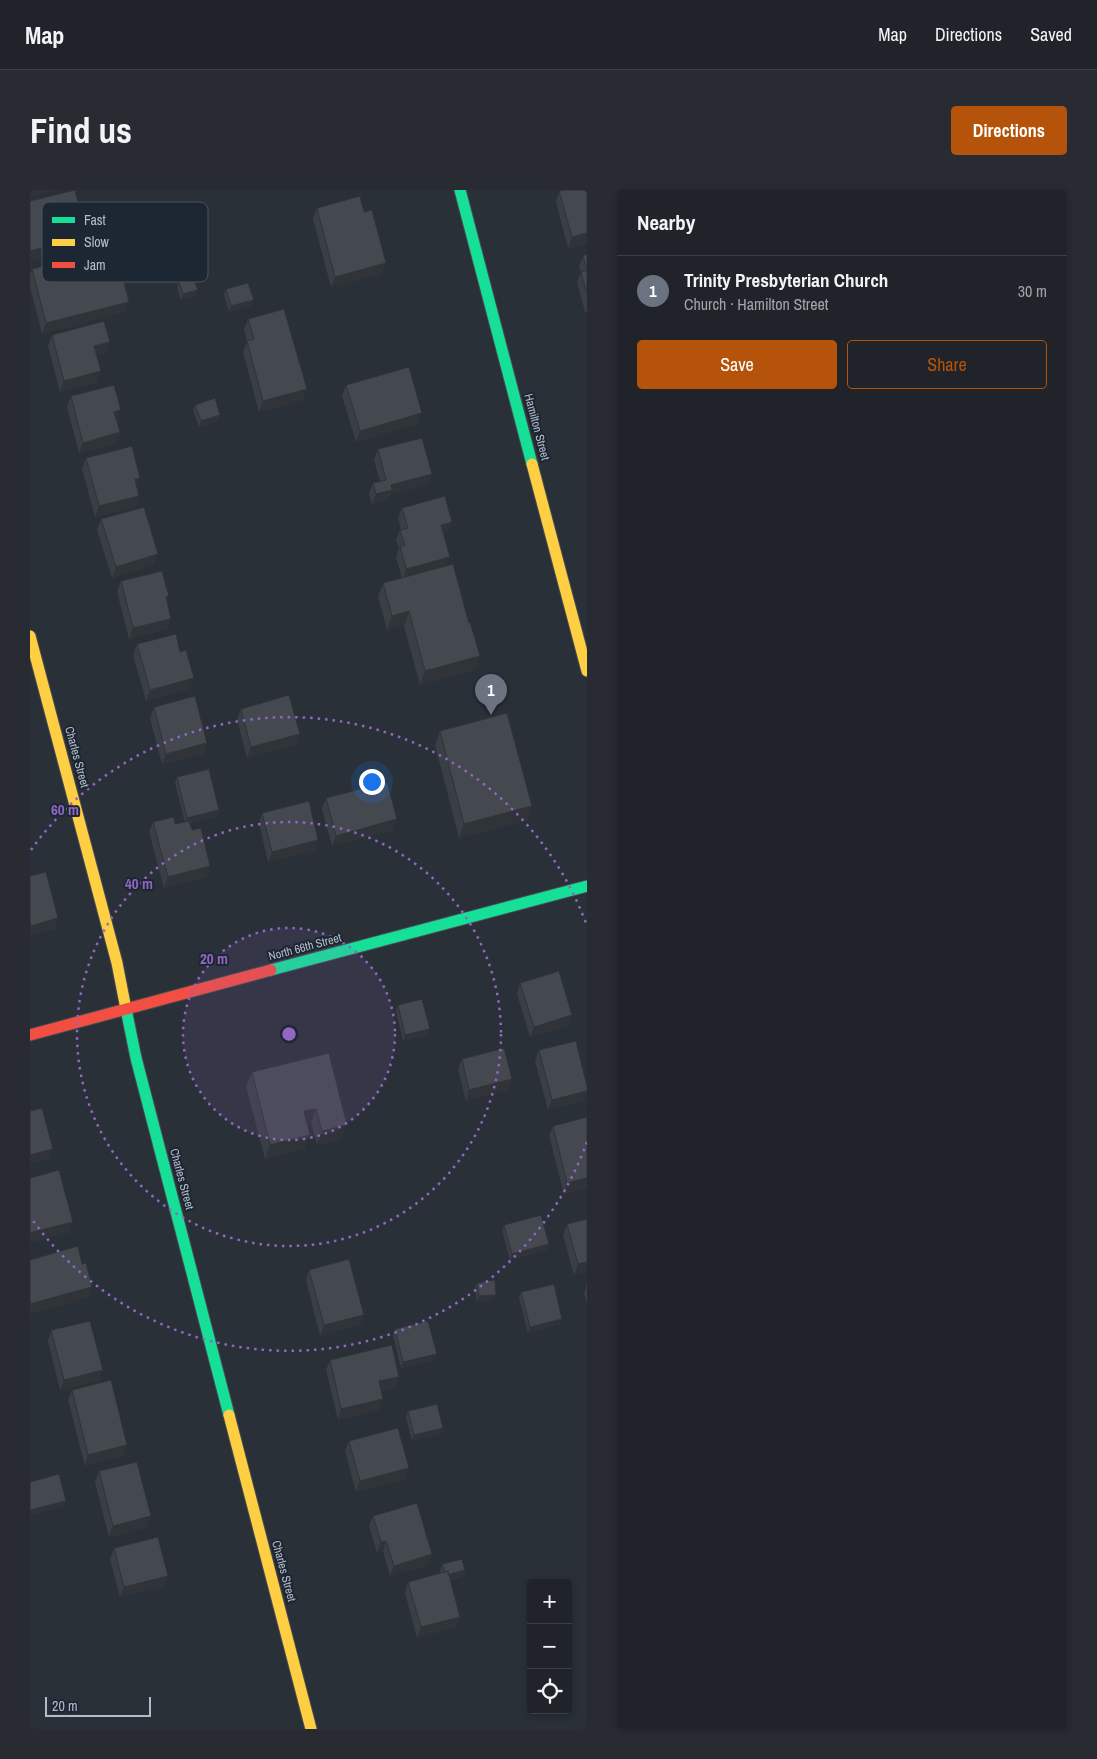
<!DOCTYPE html>
<meta charset="utf-8">
<style>
:root{--surface:#20242a;--page:#282c32;--text:#f1f3f6;--muted:#a2a4a8;--line:#3d4147;--accent:#b45309}
body{margin:0;font-family:"Archivo Narrow",sans-serif;background:var(--page);color:var(--text)}
.controls{position:absolute;right:15px;bottom:15px;display:grid;overflow:hidden;border-radius:5px;box-shadow:0 2px 8px #0003}
.controls button{width:45px;height:45px;display:grid;place-items:center;padding:0;border:0;border-bottom:1px solid var(--line);background:var(--surface);color:var(--text);font:25px sans-serif}
.scale{position:absolute;left:15px;bottom:12px;width:106px;box-sizing:border-box;padding-left:5px;border:2px solid #b4bcc9;border-top:0;font-size:14px;line-height:18px;white-space:nowrap;color:#b4bcc9;-webkit-text-stroke:4px #1d2633;paint-order:stroke}
.you{position:absolute;left:341px;top:591px;width:18px;height:18px;margin:-12px;border:4px solid #fff;border-radius:50%;background:#1a73e8;box-shadow:0 0 0 8px #1a73e833}
.badge{display:grid;place-items:center;width:32px;height:32px;border-radius:50%;background:var(--accent);color:#fff;font-size:16px;font-weight:700}
.pin{position:absolute;translate:-50% -41px;filter:drop-shadow(0 1px 2px #0008)}
.pin::after{content:'';position:absolute;top:26px;width:18px;height:15px;background:inherit;clip-path:polygon(0 0,100% 0,50% 100%)}
.list{margin:0;padding:0;list-style:none}
h2{display:flex;justify-content:space-between;align-items:center;height:65px;margin:0;padding:0 20px;font-size:21px}
h2 small{font-size:16px;font-weight:400;color:var(--muted)}
.list li{display:grid;grid-template-columns:32px 1fr auto;gap:15px;align-items:center;box-sizing:border-box;height:70px;padding:0 20px;border-top:1px solid var(--line)}
.list b{display:block;font-size:19px;white-space:nowrap}
.list p{margin:0;font-size:16px;white-space:nowrap;color:var(--muted)}
.list em{font-size:16px;font-style:normal;color:var(--muted)}
.actions{display:flex;gap:10px;padding:15px 20px}
.actions a{flex:1;padding:11px 0;border:1px solid var(--accent);border-radius:5px;text-align:center;font-size:18px;color:var(--accent)}
.actions .main{background:var(--accent);color:#fff}
.icon{flex:none;width:28px;height:28px;fill:none;stroke:currentColor;stroke-width:2;stroke-linecap:round;stroke-linejoin:round}
.map{position:relative;flex:none;width:557px;height:1539px;overflow:hidden;border-radius:5px}
header{display:flex;align-items:center;gap:30px;box-sizing:border-box;height:70px;padding:0 25px;background:var(--surface);border-bottom:1px solid var(--line)}
header strong{font-size:24px}
nav{display:flex;gap:28px;margin-inline-start:auto;font-size:18px}
.intro{display:flex;align-items:center;justify-content:space-between;box-sizing:border-box;height:120px;padding:0 30px}
h1{margin:0;font-size:35px}
.button{padding:12px 22px;border-radius:5px;background:var(--accent);color:#fff;font-size:18px;font-weight:700}
main{display:flex;gap:30px;padding:0 30px}
aside{flex:1;background:var(--surface);border-radius:5px;box-shadow:0 2px 8px #0003}
.map>svg:first-child{display:block}
</style>
<header>
<strong>Map</strong>
<nav><a>Map</a><a>Directions</a><a>Saved</a></nav>
</header>
<div class="intro"><h1>Find us</h1><a class="button">Directions</a></div>
<main>
<div class="map">
<svg width="557" height="1539" viewBox="0 0 557 1539">
<rect width="100%" height="100%" fill="#2a3038"/>
<g fill="none" stroke-linecap="round" stroke-linejoin="round">
<defs>
<path id="fast" d="M 430,0 L 502,274
M 241,780 L 557,696
M 96,819 L 106,868 L 199,1225"/>
<path id="slow" d="M 502,274 L 557,481
M 0,446 L 87,773 L 96,819
M 199,1225 L 281,1539"/>
<path id="jam" d="M 0,845 L 241,780"/>
</defs>
<use href="#fast" stroke="#484c53" stroke-width="13"/>
<use href="#slow" stroke="#484c53" stroke-width="13"/>
<use href="#jam" stroke="#484c53" stroke-width="13"/>
<use href="#fast" stroke="#16e098" stroke-width="11"/>
<use href="#slow" stroke="#ffcf43" stroke-width="11"/>
<use href="#jam" stroke="#f24e42" stroke-width="11"/>
</g>
<path fill="#3a3f45" d="M 557,0 L 557,53 L 538,58 L 526,12 L 529,1 Z
M 287,18 L 334,22 L 356,73 L 352,84 L 301,97 L 283,29 Z
M 135,26 L 153,38 L 151,44 L 137,48 L 133,32 Z
M 557,64 L 557,122 L 555,122 L 547,92 L 551,83 L 549,76 L 553,66 Z
M 2,79 L 99,112 L 95,122 L 12,144 L 0,96 L 0,85 Z
M 149,92 L 168,100 L 166,105 L 151,110 L 147,98 Z
M 196,99 L 224,110 L 221,116 L 199,122 L 194,105 Z
M 218,129 L 277,199 L 273,210 L 229,222 L 213,162 L 217,151 L 214,139 Z
M 22,145 L 80,152 L 76,163 L 67,165 L 67,192 L 30,202 L 18,156 Z
M 316,195 L 388,234 L 326,252 L 312,206 Z
M 41,206 L 87,231 L 90,242 L 86,253 L 49,263 L 37,217 Z
M 165,215 L 188,231 L 169,237 L 163,220 Z
M 348,259 L 402,284 L 398,295 L 360,304 L 358,310 L 342,314 L 339,304 L 343,293 L 350,292 L 344,270 Z
M 56,268 L 107,297 L 109,306 L 105,316 L 65,327 L 52,279 Z
M 372,318 L 422,332 L 418,342 L 413,344 L 417,376 L 445,480 L 390,495 L 374,436 L 357,440 L 348,407 L 353,393 L 372,388 L 366,367 L 369,358 L 366,350 L 370,340 L 371,340 L 368,328 Z
M 71,329 L 124,375 L 82,388 L 67,340 Z
M 91,391 L 137,411 L 141,429 L 137,439 L 99,449 L 87,402 Z
M 107,454 L 150,462 L 160,499 L 116,511 L 103,465 Z
M 124,517 L 174,564 L 132,574 L 120,528 Z
M 211,519 L 266,555 L 217,568 L 207,529 Z
M 410,541 L 502,616 L 497,630 L 429,648 L 405,555 Z
M 147,587 L 187,626 L 160,633 L 177,687 L 134,698 L 119,642 L 123,632 L 145,634 L 155,632 L 145,593 Z
M 296,608 L 363,640 L 302,656 L 292,619 Z
M 232,623 L 288,650 L 285,661 L 238,672 L 229,633 Z
M 490,793 L 542,825 L 538,836 L 500,847 L 487,804 Z
M 368,815 L 398,845 L 373,851 L 366,821 Z
M 509,860 L 554,911 L 518,920 L 505,871 Z
M 299,863 L 312,949 L 287,955 L 281,933 L 277,934 L 275,959 L 235,969 L 216,896 L 222,882 Z
M 432,869 L 482,889 L 478,900 L 436,911 L 428,879 Z
M 523,936 L 557,998 L 534,1004 L 519,946 Z
M 537,1034 L 557,1081 L 544,1085 L 533,1045 Z
M 474,1035 L 517,1060 L 480,1070 L 472,1040 Z
M 279,1080 L 334,1125 L 330,1135 L 290,1146 L 276,1090 Z
M 447,1093 L 464,1110 L 447,1112 L 445,1098 Z
M 557,1094 L 557,1114 L 554,1103 Z
M 491,1102 L 530,1134 L 498,1143 L 489,1108 Z
M 365,1139 L 404,1170 L 371,1178 L 363,1145 Z
M 21,1140 L 69,1191 L 30,1200 L 18,1151 Z
M 300,1170 L 369,1187 L 365,1197 L 351,1201 L 349,1220 L 308,1230 L 296,1180 Z
M 42,1200 L 97,1255 L 93,1266 L 55,1276 L 38,1210 Z
M 378,1221 L 413,1238 L 411,1244 L 382,1251 L 376,1227 Z
M 319,1251 L 375,1289 L 326,1302 L 315,1261 Z
M 69,1281 L 121,1326 L 117,1337 L 79,1347 L 65,1292 Z
M 343,1326 L 398,1375 L 360,1386 L 353,1361 L 347,1363 L 339,1336 Z
M 84,1358 L 134,1397 L 90,1407 L 80,1369 Z
M 412,1374 L 435,1380 L 433,1386 L 420,1390 L 430,1427 L 426,1437 L 387,1448 L 375,1403 L 378,1392 L 411,1383 L 410,1380 Z"/>
<path fill="#303338" d="M 0,0 L 26,0 L 0,7 Z
M 153,38 L 151,44 L 137,48 L 140,42 Z
M 557,43 L 557,53 L 538,58 L 542,47 Z
M 56,47 L 52,58 L 0,71 L 0,61 Z
M 356,73 L 352,84 L 301,97 L 305,87 Z
M 168,100 L 166,105 L 151,110 L 153,104 Z
M 224,110 L 221,116 L 199,122 L 201,116 Z
M 99,112 L 95,122 L 12,144 L 16,133 Z
M 80,152 L 76,163 L 60,167 L 64,156 Z
M 71,181 L 67,192 L 30,202 L 34,191 Z
M 277,199 L 273,210 L 229,222 L 233,211 Z
M 91,220 L 87,231 L 80,232 L 84,222 Z
M 392,223 L 388,234 L 326,252 L 330,241 Z
M 190,225 L 188,231 L 169,237 L 171,231 Z
M 90,242 L 86,253 L 49,263 L 53,253 Z
M 402,284 L 398,295 L 360,304 L 358,310 L 342,314 L 346,304 L 361,295 Z
M 110,288 L 107,298 L 105,289 Z
M 109,306 L 105,316 L 65,327 L 69,316 Z
M 422,332 L 418,342 L 407,346 L 411,335 Z
M 128,364 L 124,375 L 82,388 L 86,377 Z
M 420,367 L 416,377 L 373,390 L 376,379 Z
M 379,421 L 374,436 L 357,440 L 362,426 Z
M 141,429 L 137,439 L 99,449 L 103,438 Z
M 450,466 L 445,480 L 390,495 L 395,481 Z
M 164,488 L 160,499 L 116,511 L 120,500 Z
M 270,544 L 266,555 L 217,568 L 221,557 Z
M 177,553 L 174,564 L 132,574 L 136,564 Z
M 502,616 L 497,630 L 429,648 L 434,634 Z
M 189,620 L 187,626 L 155,634 L 157,628 Z
M 367,629 L 363,640 L 302,656 L 306,646 Z
M 288,650 L 285,661 L 238,672 L 242,662 Z
M 180,676 L 177,687 L 134,698 L 138,687 Z
M 28,728 L 25,739 L 0,746 L 0,740 L 1,736 Z
M 542,825 L 538,836 L 500,847 L 504,837 Z
M 400,839 L 398,845 L 373,851 L 375,845 Z
M 482,889 L 478,900 L 436,911 L 439,900 Z
M 557,901 L 557,903 L 554,911 L 518,920 L 522,910 Z
M 286,919 L 281,933 L 269,936 L 274,921 Z
M 317,935 L 312,949 L 287,955 L 292,941 Z
M 280,945 L 275,959 L 235,969 L 240,955 Z
M 23,959 L 19,969 L 0,974 L 0,965 Z
M 557,988 L 557,998 L 534,1004 L 537,993 Z
M 43,1032 L 39,1043 L 0,1053 L 0,1043 Z
M 519,1054 L 517,1060 L 480,1070 L 482,1064 Z
M 557,1072 L 557,1081 L 544,1085 L 548,1074 Z
M 62,1097 L 58,1108 L 0,1124 L 0,1114 Z
M 466,1105 L 464,1110 L 447,1112 L 449,1106 Z
M 334,1125 L 330,1135 L 290,1146 L 294,1135 Z
M 532,1129 L 530,1134 L 498,1143 L 500,1137 Z
M 407,1164 L 404,1170 L 371,1178 L 373,1172 Z
M 73,1180 L 69,1191 L 30,1200 L 34,1190 Z
M 369,1187 L 365,1197 L 345,1202 L 349,1191 Z
M 353,1209 L 349,1220 L 308,1230 L 311,1219 Z
M 413,1238 L 411,1244 L 382,1251 L 384,1245 Z
M 97,1255 L 93,1266 L 55,1276 L 58,1265 Z
M 379,1278 L 375,1289 L 326,1302 L 330,1291 Z
M 36,1311 L 34,1317 L 0,1326 L 0,1320 Z
M 121,1326 L 117,1337 L 79,1347 L 83,1336 Z
M 356,1351 L 353,1361 L 347,1363 L 351,1352 Z
M 402,1364 L 398,1375 L 360,1386 L 364,1376 Z
M 435,1380 L 433,1386 L 413,1391 L 415,1385 Z
M 138,1386 L 134,1397 L 90,1407 L 94,1397 Z
M 430,1427 L 426,1437 L 387,1448 L 391,1437 Z"/>
<path fill="#444950" stroke="#303338" d="M 45,0 L 56,47 L 0,61 L 0,11 Z
M 534,0 L 557,0 L 557,43 L 542,47 L 529,1 Z
M 330,6 L 334,22 L 342,20 L 356,73 L 305,87 L 287,18 Z
M 85,57 L 99,112 L 16,133 L 2,79 Z
M 557,64 L 557,104 L 551,82 L 557,80 L 553,66 Z
M 163,88 L 168,100 L 153,104 L 149,92 Z
M 218,93 L 224,110 L 201,116 L 196,99 Z
M 254,119 L 277,199 L 233,211 L 217,151 L 224,149 L 218,129 Z
M 74,131 L 80,152 L 64,156 L 71,181 L 34,191 L 22,145 Z
M 379,177 L 392,223 L 330,241 L 316,195 Z
M 84,195 L 91,220 L 84,222 L 90,242 L 53,253 L 41,206 Z
M 185,208 L 190,225 L 171,231 L 165,215 Z
M 392,248 L 402,284 L 361,295 L 362,300 L 346,304 L 343,293 L 356,290 L 348,259 Z
M 102,256 L 110,288 L 105,289 L 109,306 L 69,316 L 56,268 Z
M 415,306 L 422,332 L 411,335 L 420,367 L 376,379 L 370,356 L 375,355 L 370,340 L 378,338 L 372,318 Z
M 114,317 L 128,364 L 86,377 L 71,329 Z
M 423,374 L 439,433 L 440,432 L 450,466 L 395,481 L 379,421 L 362,426 L 353,393 Z
M 132,381 L 139,406 L 136,407 L 141,429 L 103,438 L 91,391 Z
M 146,444 L 150,462 L 156,460 L 164,488 L 120,500 L 107,454 Z
M 259,505 L 270,544 L 221,557 L 211,519 Z
M 165,506 L 177,553 L 136,564 L 124,517 Z
M 477,523 L 502,616 L 434,634 L 410,541 Z
M 179,579 L 189,620 L 157,628 L 147,587 Z
M 357,592 L 367,629 L 306,646 L 296,608 Z
M 279,611 L 288,650 L 242,662 L 232,623 Z
M 144,627 L 145,634 L 159,631 L 162,640 L 171,638 L 180,676 L 138,687 L 123,632 Z
M 16,682 L 28,728 L 1,736 L 0,731 L 0,686 Z
M 529,781 L 542,825 L 504,837 L 490,793 Z
M 392,809 L 400,839 L 375,845 L 368,815 Z
M 546,851 L 557,896 L 557,901 L 522,910 L 509,860 Z
M 474,858 L 482,889 L 439,900 L 432,869 Z
M 299,863 L 317,935 L 292,941 L 286,919 L 274,921 L 280,945 L 240,955 L 222,882 Z
M 12,918 L 23,959 L 0,965 L 0,921 Z
M 557,927 L 557,988 L 537,993 L 523,936 Z
M 29,980 L 43,1032 L 0,1043 L 0,988 Z
M 511,1025 L 519,1054 L 482,1064 L 474,1035 Z
M 557,1029 L 557,1072 L 548,1074 L 537,1034 Z
M 48,1056 L 52,1074 L 56,1073 L 62,1097 L 0,1114 L 0,1070 Z
M 319,1069 L 334,1125 L 294,1135 L 279,1080 Z
M 465,1090 L 466,1105 L 449,1106 L 447,1093 Z
M 524,1094 L 532,1129 L 500,1137 L 491,1102 Z
M 60,1131 L 73,1180 L 34,1190 L 21,1140 Z
M 398,1131 L 407,1164 L 373,1172 L 365,1139 Z
M 362,1155 L 369,1187 L 349,1191 L 353,1209 L 311,1219 L 300,1170 Z
M 81,1190 L 97,1255 L 58,1265 L 42,1200 Z
M 407,1214 L 413,1238 L 384,1245 L 378,1221 Z
M 368,1238 L 379,1278 L 330,1291 L 319,1251 Z
M 107,1272 L 121,1326 L 83,1336 L 69,1281 Z
M 29,1284 L 36,1311 L 0,1320 L 0,1292 Z
M 387,1313 L 402,1364 L 364,1376 L 356,1351 L 351,1352 L 343,1326 Z
M 128,1347 L 138,1386 L 94,1397 L 84,1358 Z
M 432,1369 L 435,1380 L 418,1385 L 418,1381 L 415,1382 L 412,1374 Z
M 418,1381 L 430,1427 L 391,1437 L 378,1392 Z"/>
<circle cx="259" cy="844" r="106" fill="#9266c3" fill-opacity=".12"/>
<g fill="none" stroke="#9266c3" stroke-width="2.5" stroke-dasharray="2.5 5">
<circle cx="259" cy="844" r="106"/>
<circle cx="259" cy="844" r="212"/>
<path d="M557 952A317 317 0 0 1 1 1028M1 660A317 317 0 0 1 557 736"/>
</g>
<g text-anchor="middle" stroke-width="4" stroke-linejoin="round" paint-order="stroke">
<g font-size="12" fill="#b4bcc9" stroke="#1d2633">
<text transform="translate(507 237) rotate(75)" y="4">Hamilton Street</text>
<text transform="translate(47 567) rotate(75)" y="4">Charles Street</text>
<text transform="translate(275 757) rotate(-15)" y="4">North 66th Street</text>
<text transform="translate(152 989) rotate(75)" y="4">Charles Street</text>
<text transform="translate(254 1381) rotate(75)" y="4">Charles Street</text>
</g>
</g>
<rect x="12" y="12" width="166" height="80" rx="8" fill="#1d2633" stroke="#4a5360" stroke-width="1"/>
<rect x="22" y="27" width="23" height="6" fill="#16e098"/>
<rect x="22" y="49" width="23" height="7" fill="#ffcf43"/>
<rect x="22" y="72" width="23" height="6" fill="#f24e42"/>
<g font-size="14" fill="#b4bcc9">
<text x="54" y="35">Fast</text>
<text x="54" y="57">Slow</text>
<text x="54" y="80">Jam</text>
</g>
<circle cx="259" cy="844" r="8" fill="#9266c3" stroke="#1d2633" stroke-width="2.5"/>
<g font-size="15" text-anchor="middle" font-weight="bold" fill="#9266c3" stroke="#1d2633" stroke-width="4" stroke-linejoin="round" paint-order="stroke">
<text x="35" y="625">60 m</text>
<text x="109" y="699">40 m</text>
<text x="184" y="774">20 m</text>
</g>
</svg>
<div class="controls">
<button>+</button>
<button>−</button>
<button><svg class="icon" aria-label="locate" viewBox="0 0 24 24"><circle cx="12" cy="12" r="6"/><path d="M12 2v4M12 18v4M2 12h4M18 12h4"/></svg></button>
</div>
<div class="scale">20 m</div>
<div class="you"></div>
<div class="pin badge" style="left:461px;top:525px;background:#6b7280">1</div>
</div>
<aside>
<h2>Nearby<small></small></h2>
<ul class="list">
<li><span class="badge" style="background:#6b7280">1</span><div><b>Trinity Presbyterian Church</b><p>Church · Hamilton Street</p></div><em>30 m</em></li>
</ul>
<div class="actions"><a class="main">Save</a><a>Share</a></div>
</aside>
</main>
